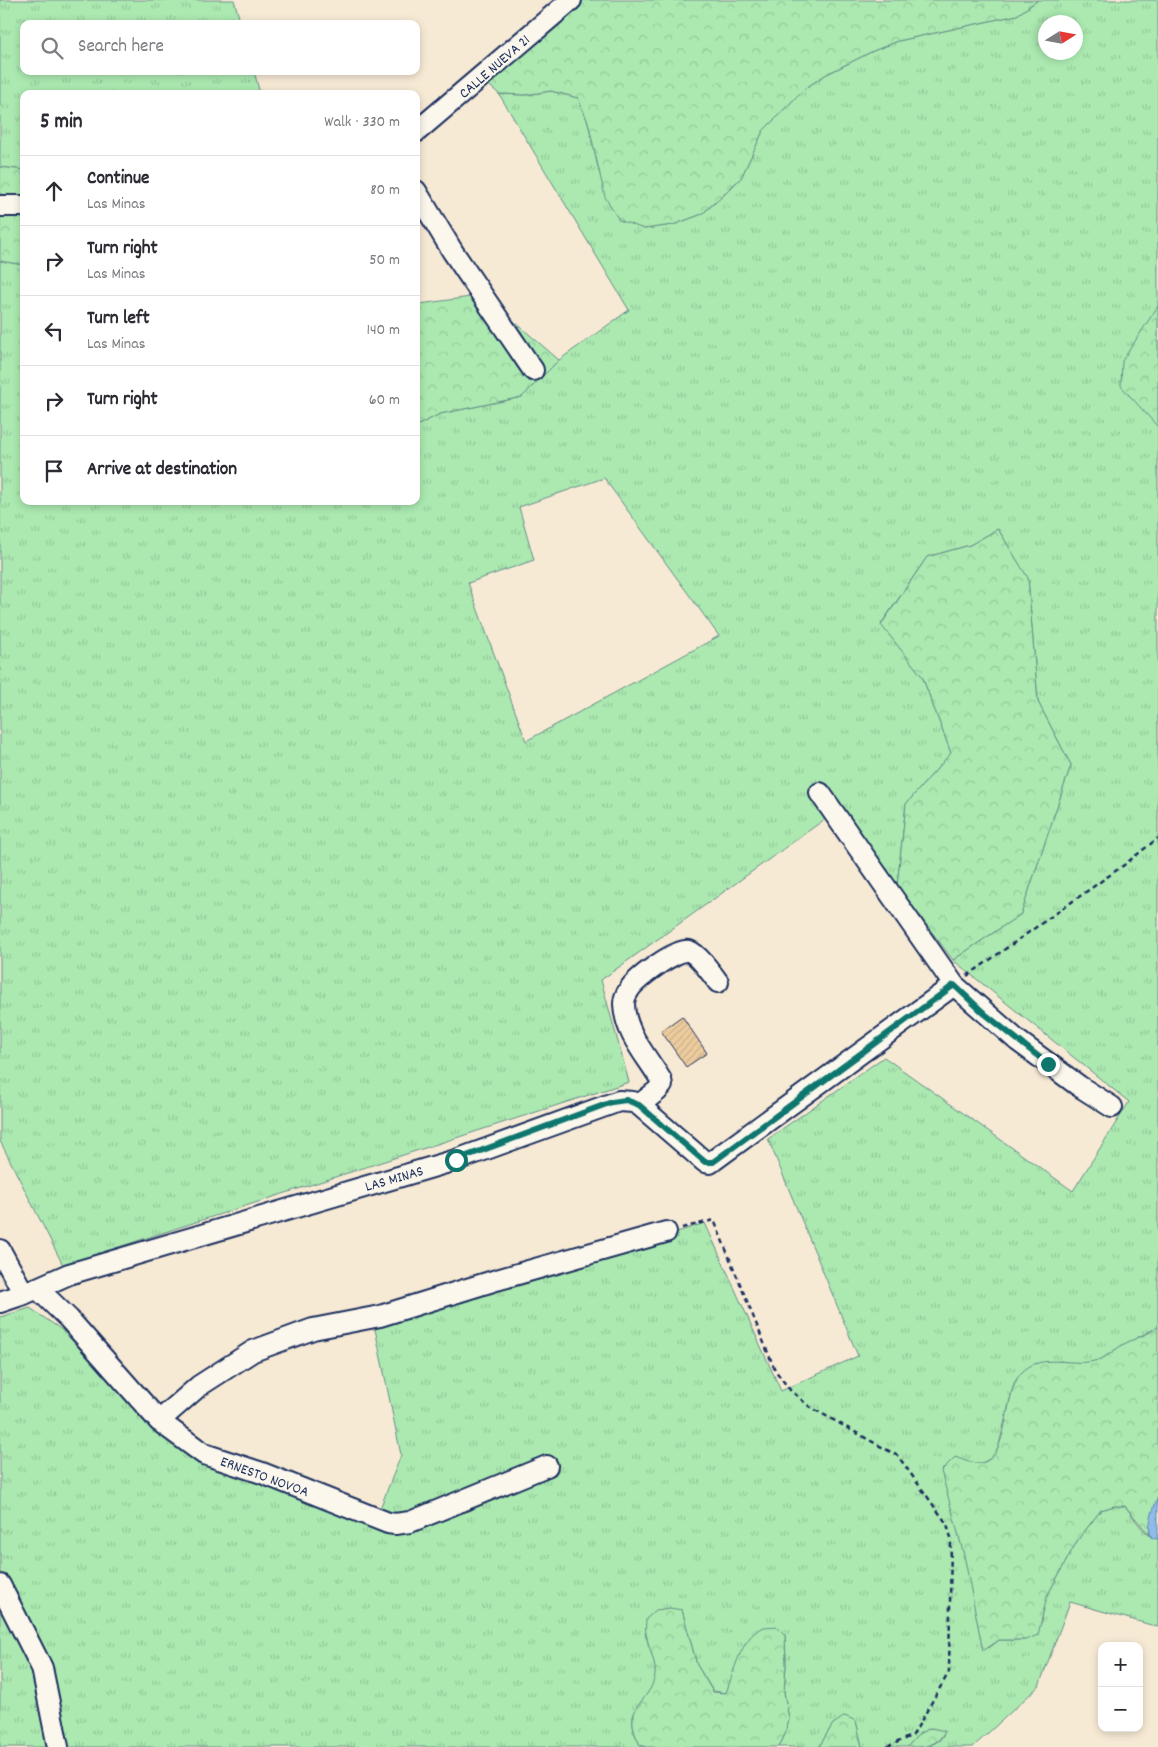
<!DOCTYPE html>
<meta charset="utf-8">
<style>
:root{--surface:#fff;--page:#f2f2f3;--text:#2b2b33;--muted:#7c7c81;--line:#e1e1e2}
body{margin:0;font-family:Dekko,sans-serif;background:var(--page);color:var(--text)}
.controls{position:absolute;right:15px;bottom:15px;display:grid;overflow:hidden;border-radius:10px;box-shadow:0 2px 8px #0003}
.controls button{width:45px;height:45px;display:grid;place-items:center;padding:0;border:0;border-bottom:1px solid var(--line);background:var(--surface);color:var(--text);font:25px sans-serif}
.compass{position:absolute;left:1038px;top:15px;width:45px;height:45px;border-radius:50%;background:var(--surface);box-shadow:0 2px 8px #0003;rotate:79deg}
.stop{position:absolute;width:15px;height:15px;margin:-11px;border:4px solid #0f766e;border-radius:50%;background:#fff}
.stop.end{background:#0f766e;border-color:#fff;box-shadow:0 1px 5px #0008}
.list{margin:0;padding:0;list-style:none}
h2{display:flex;justify-content:space-between;align-items:center;height:65px;margin:0;padding:0 20px;font-size:21px}
h2 small{font-size:16px;font-weight:400;color:var(--muted)}
.list li{display:grid;grid-template-columns:32px 1fr auto;gap:15px;align-items:center;box-sizing:border-box;height:70px;padding:0 20px;border-top:1px solid var(--line)}
.list b{display:block;font-size:19px;white-space:nowrap}
.list p{margin:0;font-size:16px;white-space:nowrap;color:var(--muted)}
.list em{font-size:16px;font-style:normal;color:var(--muted)}
.icon{flex:none;width:28px;height:28px;fill:none;stroke:currentColor;stroke-width:2;stroke-linecap:round;stroke-linejoin:round}
.map{position:relative;flex:none;width:1158px;height:1747px;overflow:hidden}
.search{position:absolute;background:var(--surface);box-shadow:0 2px 8px #0003;left:20px;top:20px;width:400px;height:55px;display:flex;align-items:center;gap:12px;box-sizing:border-box;padding:0 18px;border-radius:10px;color:var(--muted);font-size:19px}
.panel{position:absolute;background:var(--surface);box-shadow:0 2px 8px #0003;left:20px;top:90px;width:400px;height:415px;border-radius:10px}
.map>svg:first-child{display:block}
</style>
<div class="map">
<svg width="1158" height="1747" viewBox="0 0 1158 1747">
<defs>
<pattern id="grass-tufts" width="24" height="20" patternUnits="userSpaceOnUse" patternTransform="scale(1.25)"><rect width="24" height="20" fill="#abe9b0"/><path d="M3 7l-1-3M5 7V3M7 7l1-3M15 17l-1-3M17 17v-4M19 17l1-3" fill="none" stroke="#93c89a"/></pattern>
<pattern id="forest-crowns" width="20" height="18" patternUnits="userSpaceOnUse" patternTransform="scale(1.25)"><rect width="20" height="18" fill="#abe9b0"/><path d="M2 6a3 3 0 1 1 6 0M12 15a3 3 0 1 1 6 0" fill="none" stroke="#93c89a"/></pattern>
<pattern id="water-ripples" width="26" height="14" patternUnits="userSpaceOnUse" patternTransform="scale(1.25)"><rect width="26" height="14" fill="#90bce9"/><path d="M2 4q2-2 4 0t4 0M15 11q2-2 4 0t4 0" fill="none" stroke="#7599c0"/></pattern>
<pattern id="building-hatch" width="6" height="6" patternUnits="userSpaceOnUse" patternTransform="scale(1.25)"><rect width="6" height="6" fill="#edcc9e"/><path d="M-1 1l2-2M0 6l6-6M5 7l2-2" fill="none" stroke="#cbb08a"/></pattern>
</defs>
<rect width="100%" height="100%" fill="#f7ead5"/>
<filter id="ink" filterUnits="userSpaceOnUse"><feTurbulence type="fractalNoise" baseFrequency=".02" numOctaves="2"/><feDisplacementMap in="SourceGraphic" scale="10" xChannelSelector="R" yChannelSelector="G"/><feConvolveMatrix kernelMatrix="1 2 1 2 8 2 1 2 1" color-interpolation-filters="sRGB"/></filter>
<g filter="url(#ink)">
<path fill="url(#grass-tufts)" stroke="#638c87" fill-rule="evenodd" d="M 0,0 L 234,0 L 241,24 L 24,24 L 24,71 L 254,71 L 260,94 L 24,94 L 24,170 L 0,167 Z
M 1038,0 L 1158,0 L 1158,1327 L 1121,1346 L 1100,1360 L 1086,1363 L 1072,1363 L 1060,1361 L 1022,1372 L 1014,1383 L 999,1445 L 993,1457 L 982,1463 L 968,1462 L 955,1458 L 942,1471 L 989,1648 L 999,1640 L 1025,1640 L 1042,1622 L 1043,1609 L 1047,1596 L 1077,1541 L 1101,1510 L 1114,1506 L 1125,1506 C 1133,1516 1146,1538 1158,1539 L 1158,1627 L 1070,1602 L 1039,1686 L 973,1747 L 928,1747 L 940,1740 L 945,1732 L 931,1728 L 920,1733 L 907,1747 L 862,1747 L 856,1721 L 833,1724 L 819,1747 L 779,1747 L 786,1732 L 789,1719 L 784,1692 L 786,1665 L 785,1635 L 743,1650 L 726,1693 L 713,1691 L 697,1665 L 682,1610 L 645,1633 C 648,1643 657,1665 656,1675 C 652,1704 618,1704 640,1745 L 647,1747 L 0,1747 L 0,1317 L 30,1308 L 62,1330 L 151,1423 L 379,1511 L 401,1455 L 375,1329 L 705,1223 L 781,1391 L 858,1356 L 768,1139 L 884,1057 L 1073,1191 L 1129,1102 L 953,960 L 1021,914 L 1071,765 L 1038,702 L 1028,579 L 998,529 L 970,545 L 927,557 L 881,624 L 922,676 L 951,753 L 906,804 L 897,886 L 839,809 L 601,980 L 629,1082 L 63,1265 L 0,1141 L 0,261 L 24,265 L 24,501 L 416,501 L 416,426 L 440,414 L 522,397 L 559,360 L 629,310 L 499,94 L 525,95 L 551,91 L 578,98 L 588,122 L 599,172 L 644,229 L 673,225 L 702,214 L 723,196 L 741,178 L 763,131 L 804,89 L 825,75 L 873,51 L 898,41 L 1017,15 ZM 1046,22 L 1076,22 L 1076,52 L 1046,52 ZM 604,478 L 719,636 L 526,741 L 468,583 L 534,560 L 519,507 Z"/>
<path fill="url(#forest-crowns)" stroke="#638c87" d="M 557,0 L 1038,0 L 1017,15 L 898,41 L 873,51 L 825,75 L 804,89 L 763,131 L 741,178 L 702,214 L 673,225 L 644,229 L 619,220 L 605,197 L 588,122 L 578,98 L 551,91 L 525,95 L 499,94 L 475,73 Z
M 0,167 L 24,170 L 24,265 L 0,261 Z
M 416,285 L 420,304 L 470,297 L 494,304 L 559,360 L 522,397 L 440,414 L 416,426 Z
M 1158,306 L 1158,427 L 1121,386 L 1122,361 Z
M 998,529 L 1028,578 L 1038,702 L 1071,765 L 1021,914 L 953,960 L 897,886 L 906,804 L 951,753 L 922,676 L 881,625 L 927,557 L 970,545 Z
M 1158,1327 L 1158,1495 L 1150,1526 L 1149,1533 L 1152,1538 L 1125,1506 L 1114,1506 L 1101,1510 L 1077,1541 L 1047,1596 L 1038,1635 L 1025,1640 L 999,1640 L 983,1651 L 964,1555 L 941,1471 L 955,1457 C 963,1460 972,1464 981,1463 C 1010,1458 1003,1393 1021,1373 C 1042,1351 1073,1368 1098,1360 C 1108,1357 1115,1349 1124,1344 C 1135,1338 1148,1335 1158,1327 Z
M 670,1608 L 682,1610 L 697,1665 L 713,1692 L 726,1693 C 734,1672 740,1640 761,1628 C 765,1626 772,1627 776,1626 L 785,1635 L 786,1665 L 784,1692 L 789,1719 L 786,1732 L 779,1747 L 647,1747 L 640,1745 C 619,1705 650,1705 655,1675 C 657,1665 648,1646 646,1634 C 645,1629 646,1624 646,1619 L 656,1610 Z
M 845,1716 L 856,1721 L 862,1747 L 819,1747 L 833,1724 Z
M 931,1728 L 945,1731 C 936,1747 925,1747 907,1747 L 920,1733 Z"/>
<path fill="url(#water-ripples)" stroke="#6184b1" d="M 1158,1495 L 1158,1539 L 1152,1538 C 1145,1526 1155,1507 1158,1495 Z"/>
<path fill="url(#building-hatch)" stroke="#1b2f5e" d="M 682,1016 L 707,1053 L 686,1067 L 661,1031 Z"/>
<g fill="none" stroke-linecap="round" stroke-linejoin="round">
<defs>
<path id="minor" d="M 416,132 L 571,0
M 416,191 L 453,252 L 533,370
M 0,206 L 24,206
M 820,793 L 954,985 L 1018,1041 L 1079,1086 L 1112,1107
M 639,1105 L 657,1091 L 662,1085 L 661,1080 C 647,1056 625,1034 624,1004 C 624,1000 626,994 629,990 C 635,979 677,948 689,951 C 698,954 712,974 718,982
M 0,1250 L 24,1294
M 37,1288 L 69,1319 L 159,1421 L 204,1454 L 262,1473 L 388,1523 L 395,1524 L 410,1522 L 547,1466
M 0,1302 L 24,1294 L 69,1274 L 456,1160 L 619,1101 L 633,1102 L 639,1105 L 705,1162 L 710,1163 L 954,985
M 159,1421 L 199,1386 L 253,1351 L 313,1329 L 380,1316 L 493,1281 L 666,1232
M 0,1585 L 42,1668 L 58,1747"/>
</defs>
<use href="#minor" stroke="#1b2f5e" stroke-width="24"/>
<path stroke="#1b2f5e" stroke-width="2.5" stroke-dasharray="5 4" stroke-linecap="butt" d="M 967,976 L 1124,865 L 1158,838
M 682,1228 L 714,1220 L 775,1370 L 790,1390 L 810,1407 L 898,1456 L 947,1524 L 951,1538 L 949,1672 L 913,1735 L 887,1747"/>
<use href="#minor" stroke="#fbf7ec" stroke-width="20"/>
</g>
</g>
<g fill="none" stroke-linecap="round" stroke-linejoin="round" filter="url(#ink)">
<path stroke="#0f766e" stroke-width="6" d="M 456,1160 L 612,1102 L 626,1100 L 639,1105 L 705,1162 L 713,1162 L 954,985 L 985,1014 L 1048,1064"/>
</g>
<g text-anchor="middle" stroke-width="4" stroke-linejoin="round" paint-order="stroke">
<g font-size="15" fill="#1b2f5e" stroke="#fbf7ec">
<text transform="translate(494 66) rotate(-41)" y="5">CALLE NUEVA 21</text>
<text transform="translate(394 1178) rotate(-16)" y="5">LAS MINAS</text>
<text transform="translate(265 1476) rotate(20)" y="5">ERNESTO NOVOA</text>
</g>
</g>
</svg>
<div class="controls">
<button>+</button>
<button>−</button>
</div>
<svg class="compass" viewBox="-18 -18 36 36"><path d="M0-13l5 13h-10z" fill="#e53935"/><path d="M0 13l5-13h-10z" fill="#7c7c81"/></svg>
<div class="stop" style="left:456px;top:1160px"></div>
<div class="stop end" style="left:1048px;top:1064px"></div>
<div class="search"><svg class="icon" aria-label="search" viewBox="0 0 24 24"><circle cx="10" cy="10" r="6"/><path d="M15 15l6 6"/></svg>Search here</div>
<section class="panel">
<h2>5 min<small>Walk · 330 m</small></h2>
<ul class="list">
<li><svg class="icon" aria-label="ahead" viewBox="0 0 24 24"><path d="M12 20V5M6 11l6-6 6 6"/></svg><div><b>Continue</b><p>Las Minas</p></div><em>80 m</em></li>
<li><svg class="icon" aria-label="right" viewBox="0 0 24 24"><path d="M7 20v-9h11M14 6l5 5-5 5"/></svg><div><b>Turn right</b><p>Las Minas</p></div><em>50 m</em></li>
<li><svg class="icon" aria-label="left" viewBox="0 0 24 24"><path d="M17 20v-9H6M10 6l-5 5 5 5"/></svg><div><b>Turn left</b><p>Las Minas</p></div><em>140 m</em></li>
<li><svg class="icon" aria-label="right" viewBox="0 0 24 24"><path d="M7 20v-9h11M14 6l5 5-5 5"/></svg><div><b>Turn right</b></div><em>60 m</em></li>
<li><svg class="icon" aria-label="arrive" viewBox="0 0 24 24"><path d="M6 21V4h12l-3 4 3 4H6"/></svg><div><b>Arrive at destination</b></div></li>
</ul>
</section>
</div>
